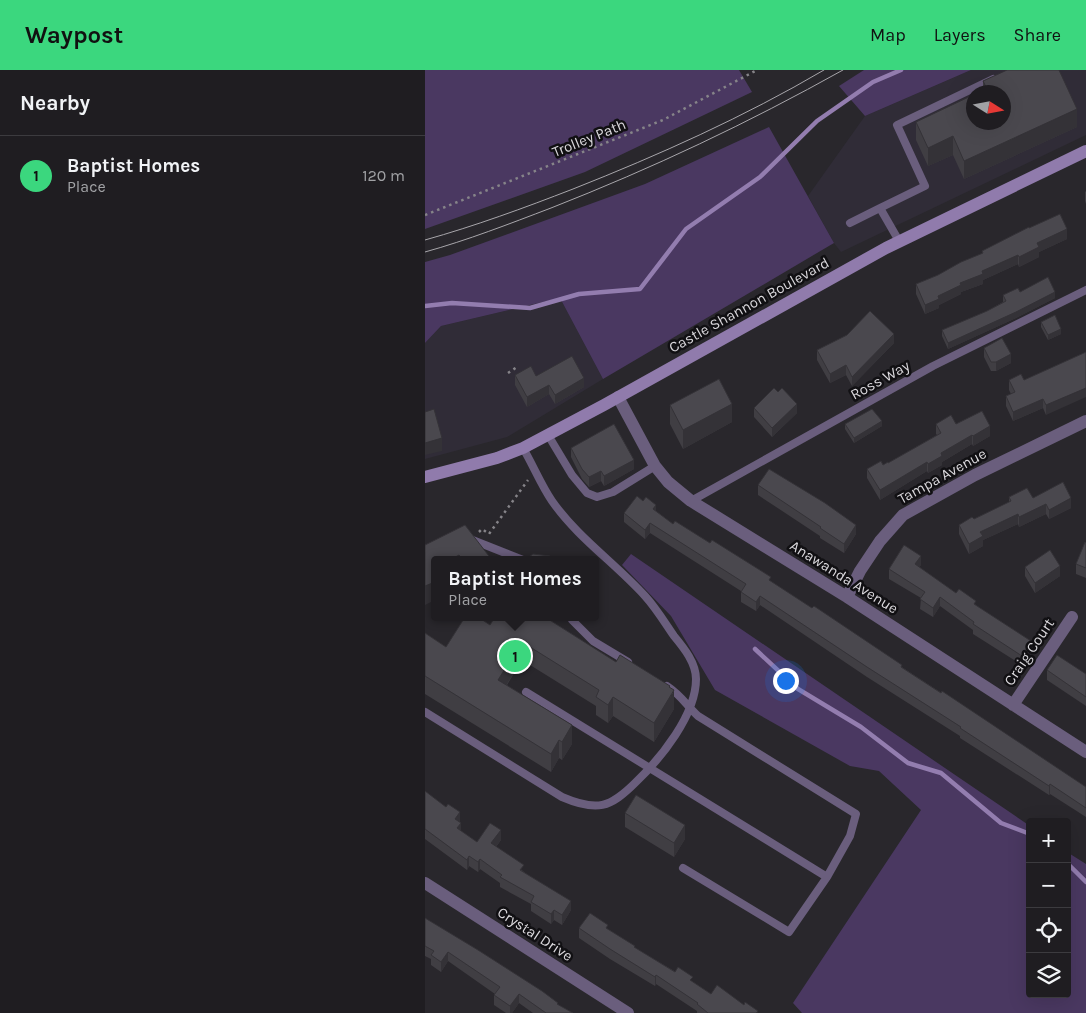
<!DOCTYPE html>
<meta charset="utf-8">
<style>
:root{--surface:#1f1d21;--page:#27262a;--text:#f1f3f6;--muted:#a1a2a5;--line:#3c3b3f;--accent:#3bd77e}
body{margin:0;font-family:Karla,sans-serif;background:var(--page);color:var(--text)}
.controls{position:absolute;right:15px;bottom:15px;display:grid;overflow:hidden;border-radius:5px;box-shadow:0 5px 20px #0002}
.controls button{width:45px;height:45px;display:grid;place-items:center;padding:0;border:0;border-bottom:1px solid var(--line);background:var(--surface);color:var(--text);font:25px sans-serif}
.compass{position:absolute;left:541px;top:15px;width:45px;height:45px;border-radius:50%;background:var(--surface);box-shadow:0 5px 20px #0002;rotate:101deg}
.you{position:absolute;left:360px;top:610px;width:18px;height:18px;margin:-12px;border:4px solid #fff;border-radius:50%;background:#1a73e8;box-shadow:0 0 0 8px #1a73e833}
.badge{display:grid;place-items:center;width:32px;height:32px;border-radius:50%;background:var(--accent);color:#111;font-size:16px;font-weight:700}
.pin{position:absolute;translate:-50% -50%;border:2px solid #fff;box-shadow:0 1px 5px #0006}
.popup{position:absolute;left:6px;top:486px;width:168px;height:65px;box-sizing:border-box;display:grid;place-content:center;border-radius:5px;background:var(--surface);filter:drop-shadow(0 1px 4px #0005);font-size:16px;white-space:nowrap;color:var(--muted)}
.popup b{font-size:19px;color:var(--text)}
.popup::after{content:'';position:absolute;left:50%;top:100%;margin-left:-10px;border:10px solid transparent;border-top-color:var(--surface)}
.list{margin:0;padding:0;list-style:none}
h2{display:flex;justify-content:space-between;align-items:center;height:65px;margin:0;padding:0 20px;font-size:21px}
h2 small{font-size:16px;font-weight:400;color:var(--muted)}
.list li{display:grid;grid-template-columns:32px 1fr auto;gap:15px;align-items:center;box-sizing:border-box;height:80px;padding:0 20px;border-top:1px solid var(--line)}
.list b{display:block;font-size:19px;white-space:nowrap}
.list p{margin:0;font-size:16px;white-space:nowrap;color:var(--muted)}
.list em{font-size:16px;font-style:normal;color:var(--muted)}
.icon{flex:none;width:28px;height:28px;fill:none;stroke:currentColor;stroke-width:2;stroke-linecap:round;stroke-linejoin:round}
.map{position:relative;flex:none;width:661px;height:943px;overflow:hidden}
header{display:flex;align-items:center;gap:30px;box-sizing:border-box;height:70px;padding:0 25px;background:var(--accent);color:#111}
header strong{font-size:24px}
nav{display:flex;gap:28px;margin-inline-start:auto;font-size:18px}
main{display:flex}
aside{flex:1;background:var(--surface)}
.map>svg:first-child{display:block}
</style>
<header>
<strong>Waypost</strong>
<nav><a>Map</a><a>Layers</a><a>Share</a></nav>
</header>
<main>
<aside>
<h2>Nearby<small></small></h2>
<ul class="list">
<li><span class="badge">1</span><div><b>Baptist Homes</b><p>Place</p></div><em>120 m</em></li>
</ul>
</aside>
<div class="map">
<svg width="661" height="943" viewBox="0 0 661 943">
<rect width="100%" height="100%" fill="#29272c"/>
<path fill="#302c37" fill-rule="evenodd" d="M 546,0 L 661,0 L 661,65 L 416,182 L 409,173 L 383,126 L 440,46 ZM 548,22 L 578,22 L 578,52 L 548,52 Z
M 135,228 L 178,309 L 82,367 L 0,389 L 0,273 L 16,256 Z"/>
<path fill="#4a3861" d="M 0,0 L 314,0 L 327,22 L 160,102 L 0,159 Z
M 439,0 L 546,0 L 440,46 L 414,16 Z
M 344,57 L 409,173 L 178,309 L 135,228 L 16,256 L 0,273 L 0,192 L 25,185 L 220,114 Z
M 206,484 L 605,756 L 605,924 L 642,924 L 642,782 L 661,794 L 661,943 L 377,943 L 368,933 L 496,740 L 454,701 L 425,696 L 290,620 L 246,546 L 197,495 Z"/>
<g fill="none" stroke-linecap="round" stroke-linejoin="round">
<path stroke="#937daf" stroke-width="4.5" d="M 0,236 L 27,233 L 105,238 L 154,224 L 215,219 L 261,159 L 335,107 L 392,51 L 448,12 L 476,0
M 330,579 L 373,619 L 436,657 L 483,693 L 516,703 L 576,753 L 605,764
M 642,793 L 661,812"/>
<path stroke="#868489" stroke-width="2.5" stroke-dasharray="2.5 4" stroke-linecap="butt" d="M 0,145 L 238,50 L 332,0
M 83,303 L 92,297
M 54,462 L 57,459 L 64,464 L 103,410"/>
<path stroke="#6a5e7d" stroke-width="8" d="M 425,153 L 455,138
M 474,171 L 455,138 L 500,116 L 472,55 L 568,9
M 123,365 L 147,405 L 162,423 L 172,427 L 188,422 L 230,396
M 266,431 L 508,296 L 661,220
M 45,469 L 98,490
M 146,547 L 147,550 L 168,571 L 203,592
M 101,622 L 402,807 L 425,766 L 431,744 L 273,646 C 261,635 257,626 242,616
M 0,642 L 137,727 C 172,742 185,738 211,712 C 236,688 271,645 271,609 C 271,593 259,578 249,566 C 240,553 231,538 220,526 C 190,493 153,468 127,431 C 116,415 108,395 98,378
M 258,798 L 364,862 L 402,807"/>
<path stroke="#6a5e7d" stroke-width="12" d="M 193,327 L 230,396 L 243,412 L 266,431 L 422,527 L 661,682
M 422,527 L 435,501 L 455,471 L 478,445 L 550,405 L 661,351
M 588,635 L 647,547
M 0,813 L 203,943"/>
<path stroke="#907bac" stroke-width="12" d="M 0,407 L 72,388 L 98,378 L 179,335 L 461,178 L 661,81"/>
<path stroke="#a8a6ab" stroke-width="1" d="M 0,170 C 50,156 99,138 148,119 C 234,85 319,47 399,0
M 0,182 C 43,170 84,154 126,138 C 228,98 323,53 418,0"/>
</g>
<path fill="#403e43" d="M 558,11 L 652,57 L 539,109 L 528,85 L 503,96 L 491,70 L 491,52 L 558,20 Z
M 661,121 L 661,134 L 660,131 L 660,122 Z
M 604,158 L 642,169 L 614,182 L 614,187 L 594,197 L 593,194 L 558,210 L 558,214 L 536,222 L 536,224 L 514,235 L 514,238 L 500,244 L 491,224 L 491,214 L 513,205 L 557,184 L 557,181 Z
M 595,222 L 630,228 L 591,248 L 523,279 L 517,266 L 517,260 L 562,241 L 578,232 L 578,225 Z
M 616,252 L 636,264 L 623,270 L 616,257 Z
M 469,273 L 427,316 L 421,305 L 405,313 L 392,290 L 392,280 Z
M 559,278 L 586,293 L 571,301 L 566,301 L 559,287 Z
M 661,282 L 621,345 L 618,338 L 588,351 L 581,336 L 581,326 L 586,324 L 584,320 L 584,310 L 599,310 Z
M 90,305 L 111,306 L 159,317 L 130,334 L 124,324 L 102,337 L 90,315 Z
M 353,322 L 372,343 L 347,367 L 329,347 L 329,338 Z
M 245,335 L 307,352 L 258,379 L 245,354 Z
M 420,354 L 457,356 L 429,373 L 420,359 Z
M 511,354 L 531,354 L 565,366 L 548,376 L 547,374 L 517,392 L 517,395 L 503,403 L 502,401 L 455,430 L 442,408 L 442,399 L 463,393 L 512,365 L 511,364 Z
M 146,378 L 209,399 L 179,416 L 176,411 L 164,417 L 157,409 L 146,387 Z
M 333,415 L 431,464 L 419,483 L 395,468 L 395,466 L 333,425 Z
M 584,427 L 608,428 L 646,438 L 624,449 L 621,444 L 594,457 L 593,454 L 558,470 L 558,476 L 544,484 L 534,464 L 534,455 L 549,449 L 584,432 Z
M 218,431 L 248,454 L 346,512 L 661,717 L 661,747 L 625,724 L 624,725 L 535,668 L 535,666 L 442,607 L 335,535 L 331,541 L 316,532 L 316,521 L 225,463 L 220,469 L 199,452 L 199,443 Z
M 661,473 L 661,508 L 651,504 L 651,494 Z
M 496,495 L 494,497 L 531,523 L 551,535 L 606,580 L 597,595 L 548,564 L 548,560 L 515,536 L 508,547 L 495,539 L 496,528 L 464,509 L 464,499 Z
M 600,497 L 635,506 L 610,523 L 600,506 Z
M 69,547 L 121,547 L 123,549 L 191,592 L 245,618 L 249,639 L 229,672 L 188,646 L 183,653 L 171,645 L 171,636 L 97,590 L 82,615 L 147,674 L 137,690 L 134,688 L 126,702 L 0,624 L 0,563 L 21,577 L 65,555 L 70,548 Z
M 622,600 L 661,604 L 661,636 L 622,610 Z
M 0,721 L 35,752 L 36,761 L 52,772 L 76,770 L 71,777 L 99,802 L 146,840 L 137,855 L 129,850 L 126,854 L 106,841 L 106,834 L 75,817 L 75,813 L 55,799 L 53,802 L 44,796 L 42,800 L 0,769 Z
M 200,743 L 260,769 L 249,787 L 200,757 Z
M 0,848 L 133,935 L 148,943 L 108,943 L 94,933 L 87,943 L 81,943 L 69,935 L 69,925 L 70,924 L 23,891 L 16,902 L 6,895 L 6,889 L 0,886 Z
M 154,858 L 183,859 L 210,878 L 268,912 L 286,924 L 319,935 L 333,943 L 272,943 L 272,941 L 231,914 L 230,916 L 185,889 L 154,868 Z"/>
<path fill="#343237" d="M 652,39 L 652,57 L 539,109 L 539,91 Z
M 528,66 L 528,85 L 503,96 L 503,78 Z
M 642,159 L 642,169 L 614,182 L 614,187 L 594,197 L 594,187 L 612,173 Z
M 593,185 L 593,194 L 558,210 L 558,214 L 536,222 L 536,224 L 514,235 L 514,238 L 500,244 L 500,235 L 513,226 L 535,213 L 557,201 Z
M 630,222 L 630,228 L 591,248 L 523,279 L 523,273 Z
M 636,259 L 636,264 L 623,270 L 623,265 Z
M 469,264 L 469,273 L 427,316 L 427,307 Z
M 586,284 L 586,293 L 571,301 L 571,292 Z
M 421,295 L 421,305 L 405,313 L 405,304 Z
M 159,308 L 159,317 L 130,334 L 130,325 Z
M 124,315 L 124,324 L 102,337 L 102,327 Z
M 661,318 L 661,327 L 621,345 L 621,335 Z
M 618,329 L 618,338 L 588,351 L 588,342 Z
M 307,334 L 307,352 L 258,379 L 258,360 Z
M 372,334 L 372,343 L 347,367 L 347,358 Z
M 457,351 L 457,356 L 429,373 L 429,368 Z
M 565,356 L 565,366 L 548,376 L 548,366 Z
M 547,365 L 547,374 L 517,392 L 517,395 L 503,403 L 503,394 L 516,383 Z
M 17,368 L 17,381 L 0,385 L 0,373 Z
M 209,390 L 209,399 L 179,416 L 179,406 Z
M 502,392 L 502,401 L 455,430 L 455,420 Z
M 176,401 L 176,411 L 164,417 L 164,407 Z
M 646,428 L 646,438 L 624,449 L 624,440 Z
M 621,434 L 621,444 L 594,457 L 594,447 Z
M 231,435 L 231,444 L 228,439 Z
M 593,444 L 593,454 L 558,470 L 558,476 L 544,484 L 544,474 L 555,462 Z
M 225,453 L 225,463 L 220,469 L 220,460 Z
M 431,455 L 431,464 L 419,483 L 419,474 Z
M 34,485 L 34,490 L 25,490 Z
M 496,486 L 496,495 L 490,504 L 490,494 Z
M 635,496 L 635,506 L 610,523 L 610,513 Z
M 10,512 L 10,530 L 0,535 L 0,516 Z
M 335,526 L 335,535 L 331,541 L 331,532 Z
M 515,527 L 515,536 L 508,547 L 508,538 Z
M 606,571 L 606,580 L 597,595 L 597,586 Z
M 97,572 L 97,590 L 73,628 L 73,610 Z
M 245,616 L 245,628 L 249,620 L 249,639 L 229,672 L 229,653 Z
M 188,627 L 188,646 L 183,653 L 183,635 Z
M 147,655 L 147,674 L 137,690 L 137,672 Z
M 134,670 L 134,688 L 126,702 L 126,684 Z
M 625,714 L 625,724 L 624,725 L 624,716 Z
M 35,742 L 35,752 L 30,749 Z
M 36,753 L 36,763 L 32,758 Z
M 260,755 L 260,769 L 249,787 L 249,773 Z
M 76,760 L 76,770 L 66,783 L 66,773 Z
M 44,786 L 44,796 L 42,800 L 42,790 Z
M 55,789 L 55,799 L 53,802 L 53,792 Z
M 146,831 L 146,840 L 137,855 L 137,845 Z
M 129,840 L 129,850 L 126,854 L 126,844 Z
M 23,882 L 23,891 L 16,902 L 16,892 Z
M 231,905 L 231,914 L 230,916 L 230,907 Z
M 94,924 L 94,933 L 87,943 L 85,943 L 85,936 Z"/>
<path fill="#4a484e" stroke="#343237" d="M 582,0 L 634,0 L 652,39 L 539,91 L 528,66 L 503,78 L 491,52 L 548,25 L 548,52 L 578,52 L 578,22 L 554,22 L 562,19 L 558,11 Z
M 635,144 L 642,159 L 612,173 L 614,177 L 594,187 L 593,185 L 557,201 L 558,204 L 535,213 L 536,215 L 513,226 L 514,229 L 500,235 L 491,214 L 513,205 L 536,192 L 558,183 L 557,181 L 604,157 L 604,158 Z
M 623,207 L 630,222 L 591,242 L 523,273 L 517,260 L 562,241 L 581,231 L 578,225 L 593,218 L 595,222 Z
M 445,241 L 469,264 L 427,307 L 421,295 L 405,304 L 392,280 L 422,265 Z
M 630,245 L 636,259 L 623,265 L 616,252 Z
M 577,268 L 586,284 L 571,292 L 566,292 L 559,278 Z
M 661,282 L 661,318 L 621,335 L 618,329 L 588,342 L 581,326 L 590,322 L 584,310 L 596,304 L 599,310 Z
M 147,286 L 159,308 L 130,325 L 124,315 L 102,327 L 90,305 L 106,296 L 111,306 Z
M 294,309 L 307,334 L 258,360 L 245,335 Z
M 349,318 L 353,322 L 357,318 L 372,334 L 347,358 L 329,338 Z
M 9,339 L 17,368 L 0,373 L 0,342 Z
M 447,339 L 457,351 L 429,368 L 420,354 Z
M 557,341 L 565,356 L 548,366 L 547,365 L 516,383 L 517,386 L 503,394 L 502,392 L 455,420 L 442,399 L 456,391 L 458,395 L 463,392 L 463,393 L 516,363 L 511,354 L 526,345 L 531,354 Z
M 189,354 L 209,390 L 179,406 L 176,401 L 164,407 L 157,399 L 146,378 Z
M 344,399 L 400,433 L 431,455 L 419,474 L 395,458 L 396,457 L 333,415 Z
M 638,412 L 646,428 L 624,440 L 621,434 L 594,447 L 593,444 L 555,462 L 558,466 L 544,474 L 534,455 L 547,447 L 549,449 L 586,431 L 584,427 L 602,418 L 608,428 Z
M 212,426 L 218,431 L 221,427 L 231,435 L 228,439 L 248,454 L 250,451 L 285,473 L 287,470 L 346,507 L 344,510 L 387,538 L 389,536 L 477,595 L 476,597 L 516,623 L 517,621 L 661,717 L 661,738 L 625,714 L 624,716 L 535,658 L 536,657 L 442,597 L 335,526 L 331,532 L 316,522 L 321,514 L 225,453 L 220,460 L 199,443 Z
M 40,455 L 67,490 L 38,490 L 34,485 L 25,490 L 10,490 L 10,512 L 0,516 L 0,475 Z
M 660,472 L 661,473 L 661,498 L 651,494 Z
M 479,475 L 496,486 L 490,494 L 531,523 L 534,519 L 551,531 L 549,534 L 606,571 L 597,586 L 548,554 L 549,552 L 515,527 L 508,538 L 495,529 L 500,522 L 464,499 Z
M 625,480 L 635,496 L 610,513 L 600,497 Z
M 108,484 L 125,486 L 128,490 L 100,490 Z
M 40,547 L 53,547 L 65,555 L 70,547 L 121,547 L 123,549 L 191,592 L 195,585 L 245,616 L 244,617 L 249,620 L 229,653 L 188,627 L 183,635 L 171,627 L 174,620 L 97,572 L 73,610 L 147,655 L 137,672 L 134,670 L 126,684 L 0,606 L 0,563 L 21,577 Z
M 632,585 L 661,604 L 661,627 L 622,600 Z
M 0,721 L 21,737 L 23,734 L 35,742 L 30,749 L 36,753 L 32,758 L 52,772 L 65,753 L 76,760 L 66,773 L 99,795 L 95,800 L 146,831 L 137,845 L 129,840 L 126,844 L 106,832 L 109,826 L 75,807 L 77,805 L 55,789 L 53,792 L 44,786 L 42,790 L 0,759 Z
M 211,725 L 260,755 L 249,773 L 200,743 Z
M 165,843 L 183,855 L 181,858 L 210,876 L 209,877 L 250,902 L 253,897 L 268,907 L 265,910 L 286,924 L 292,915 L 319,935 L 320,932 L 333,941 L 331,943 L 283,943 L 272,934 L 273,933 L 231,905 L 230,907 L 185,879 L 154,858 Z
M 0,848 L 53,880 L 117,921 L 133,933 L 132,934 L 148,943 L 121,943 L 94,924 L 85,936 L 69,925 L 75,917 L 23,882 L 16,892 L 6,885 L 9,881 L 0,876 Z"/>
<g text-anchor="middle" stroke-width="5" stroke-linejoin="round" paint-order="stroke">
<g font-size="15" fill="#dad8dc" stroke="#111013">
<text transform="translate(164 68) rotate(-22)" y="5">Trolley Path</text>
<text transform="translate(324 235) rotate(-29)" y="5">Castle Shannon Boulevard</text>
<text transform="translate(455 310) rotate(-29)" y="5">Ross Way</text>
<text transform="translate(517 406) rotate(-29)" y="5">Tampa Avenue</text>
<text transform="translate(419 507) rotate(32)" y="5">Anawanda Avenue</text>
<text transform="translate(604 582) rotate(-56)" y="5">Craig Court</text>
<text transform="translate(110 864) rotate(33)" y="5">Crystal Drive</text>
</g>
</g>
</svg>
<div class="controls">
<button>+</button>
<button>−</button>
<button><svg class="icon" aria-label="locate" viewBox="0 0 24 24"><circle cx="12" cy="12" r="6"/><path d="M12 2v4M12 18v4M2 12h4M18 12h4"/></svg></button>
<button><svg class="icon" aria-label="layers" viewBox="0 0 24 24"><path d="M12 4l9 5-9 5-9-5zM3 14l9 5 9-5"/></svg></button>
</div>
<svg class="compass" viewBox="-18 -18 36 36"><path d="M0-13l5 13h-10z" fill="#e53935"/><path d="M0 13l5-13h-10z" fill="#a1a2a5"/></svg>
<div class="you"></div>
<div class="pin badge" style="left:90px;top:586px">1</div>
<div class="popup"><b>Baptist Homes</b>Place</div>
</div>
</main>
